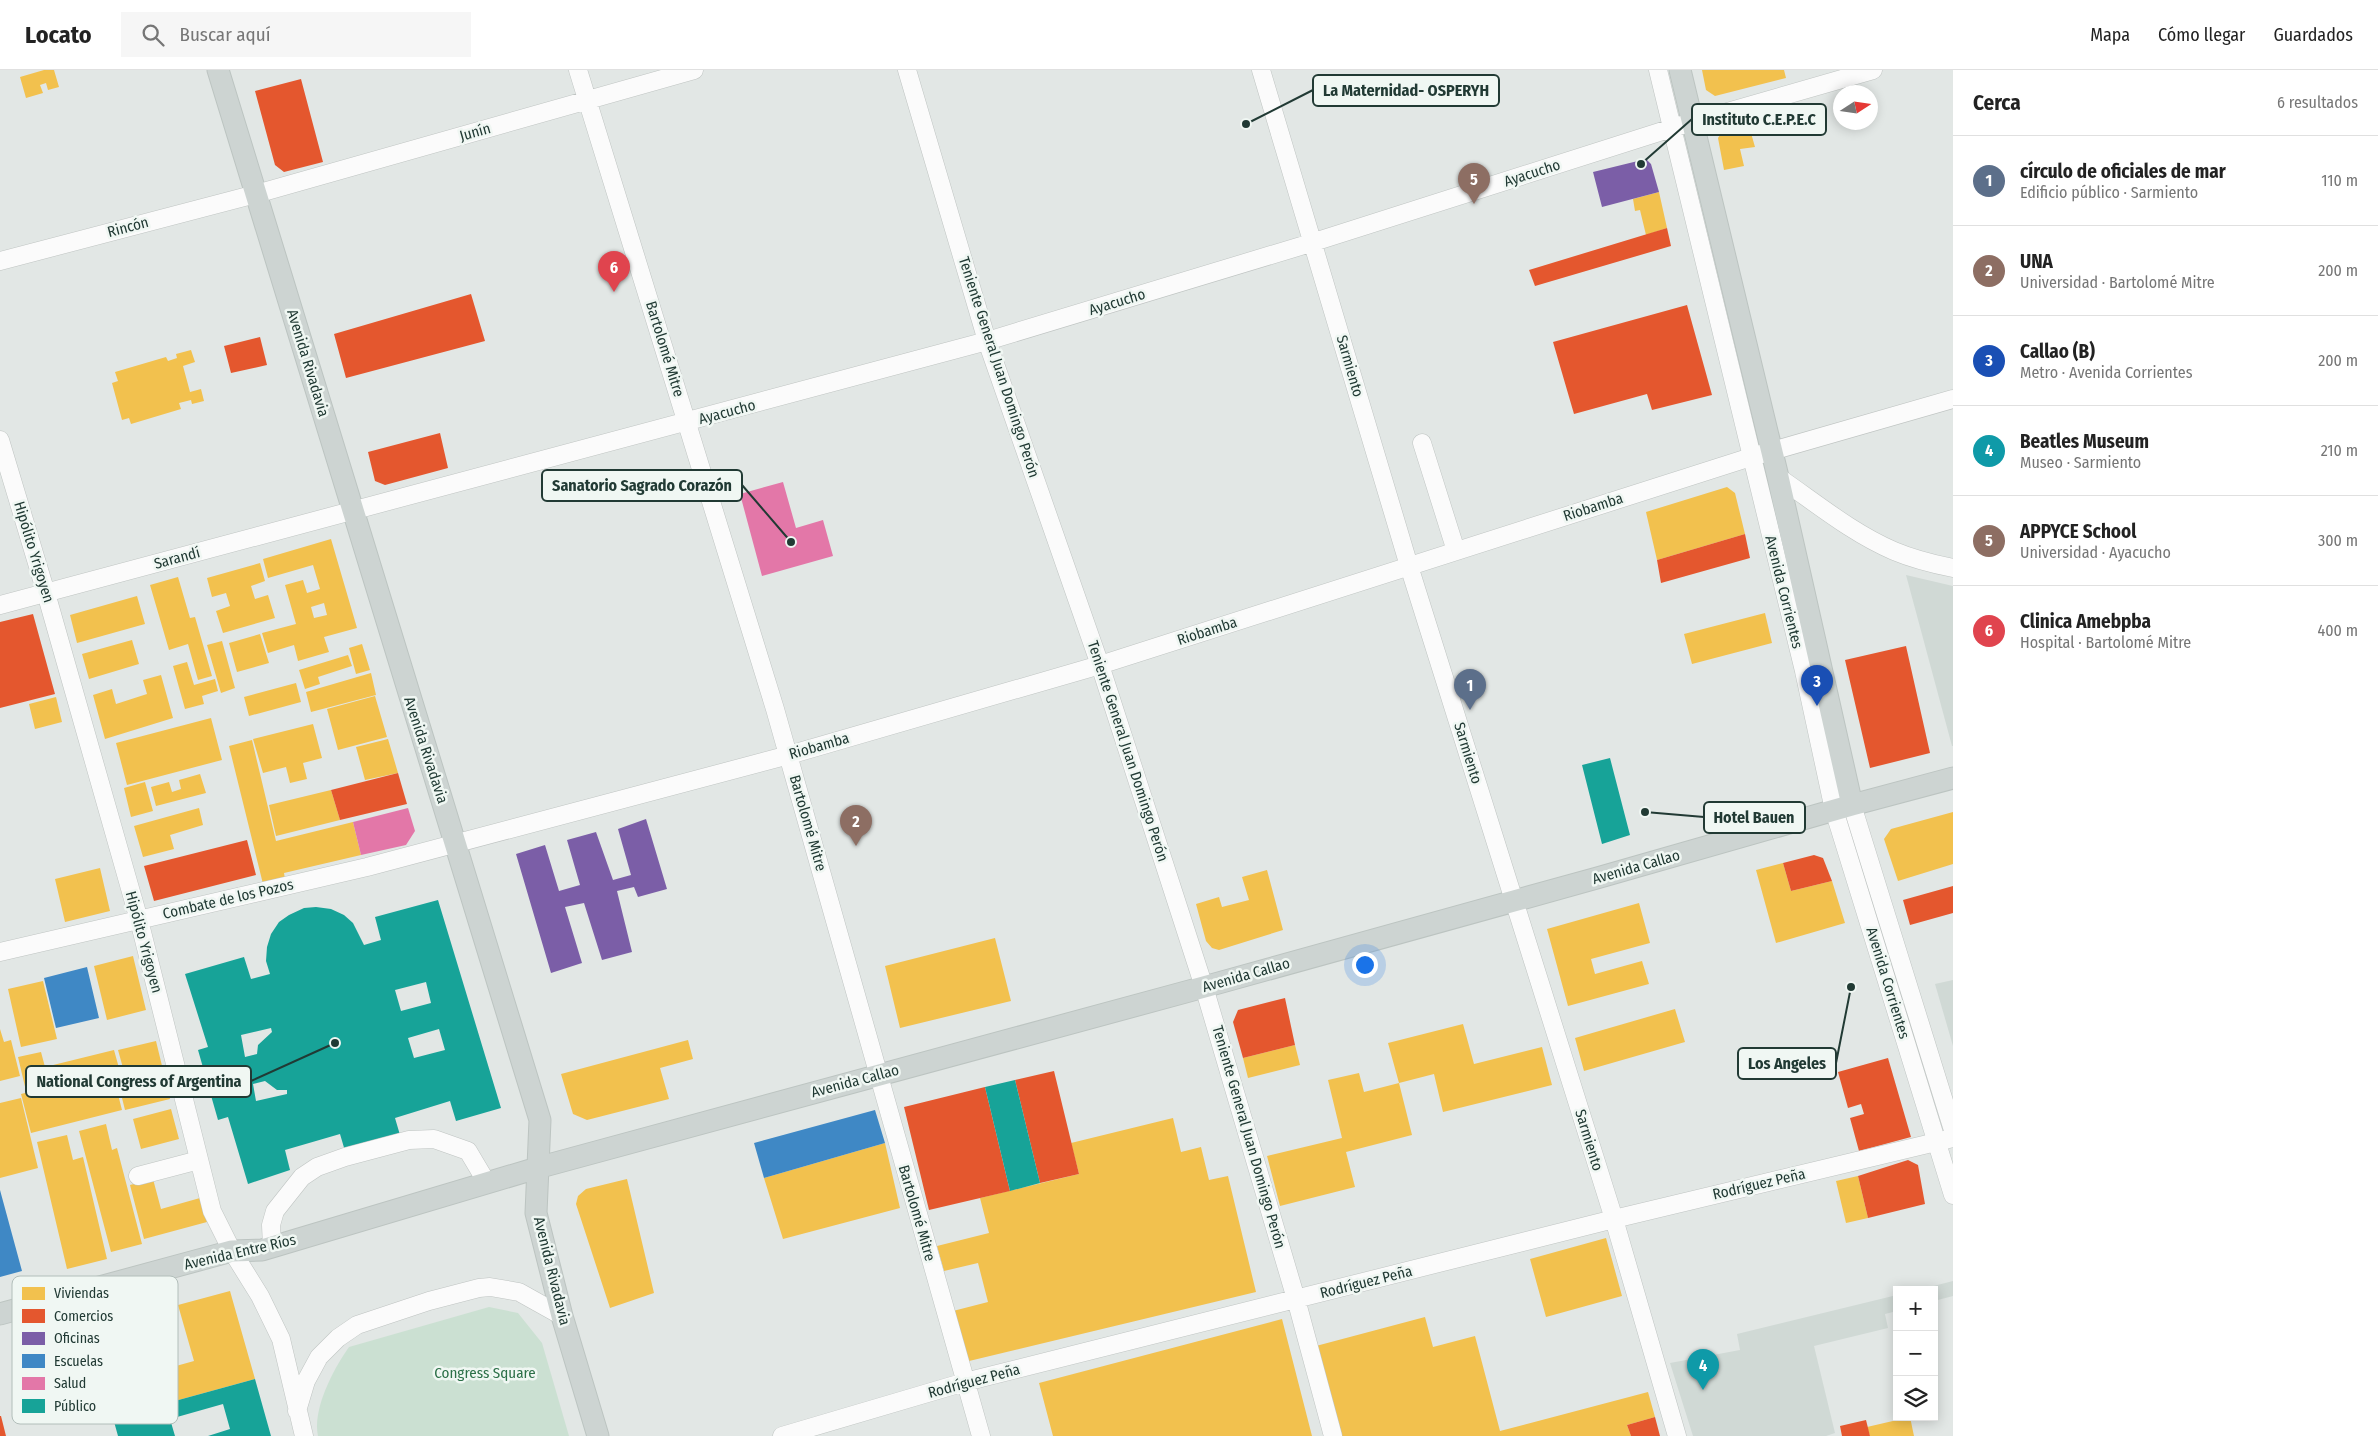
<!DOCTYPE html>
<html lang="es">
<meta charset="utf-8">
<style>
:root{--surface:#fff;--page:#f6f6f6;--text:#222;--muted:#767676;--line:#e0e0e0;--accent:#b45309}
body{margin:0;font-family:"Fira Sans Condensed",sans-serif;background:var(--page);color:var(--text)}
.controls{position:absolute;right:15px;bottom:15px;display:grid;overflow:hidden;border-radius:0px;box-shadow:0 2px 12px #0003}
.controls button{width:45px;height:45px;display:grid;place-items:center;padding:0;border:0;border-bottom:1px solid var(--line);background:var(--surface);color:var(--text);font:25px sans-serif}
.compass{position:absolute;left:1833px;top:15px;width:45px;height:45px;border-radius:50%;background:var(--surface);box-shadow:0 2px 12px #0003;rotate:78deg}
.you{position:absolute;left:1364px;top:894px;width:18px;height:18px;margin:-12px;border:4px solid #fff;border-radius:50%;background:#1a73e8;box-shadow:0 0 0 8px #1a73e833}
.badge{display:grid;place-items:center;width:32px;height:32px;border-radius:50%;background:var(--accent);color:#fff;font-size:16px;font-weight:700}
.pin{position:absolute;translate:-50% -41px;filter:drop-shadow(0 1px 2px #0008)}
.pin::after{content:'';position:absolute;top:26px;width:18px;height:15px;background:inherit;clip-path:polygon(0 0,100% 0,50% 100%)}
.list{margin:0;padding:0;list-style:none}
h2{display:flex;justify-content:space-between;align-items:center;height:65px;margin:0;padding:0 20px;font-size:21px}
h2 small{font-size:16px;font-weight:400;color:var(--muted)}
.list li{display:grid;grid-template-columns:32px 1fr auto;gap:15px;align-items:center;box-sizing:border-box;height:90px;padding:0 20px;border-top:1px solid var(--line)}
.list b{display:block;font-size:19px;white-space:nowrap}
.list p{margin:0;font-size:16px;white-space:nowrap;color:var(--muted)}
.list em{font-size:16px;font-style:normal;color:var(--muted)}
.icon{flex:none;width:28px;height:28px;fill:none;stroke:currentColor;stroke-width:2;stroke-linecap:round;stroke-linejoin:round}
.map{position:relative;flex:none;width:1953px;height:1366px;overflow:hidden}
header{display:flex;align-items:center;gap:30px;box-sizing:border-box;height:70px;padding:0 25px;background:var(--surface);border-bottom:1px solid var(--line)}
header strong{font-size:24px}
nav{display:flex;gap:28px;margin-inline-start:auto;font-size:18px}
.search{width:350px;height:45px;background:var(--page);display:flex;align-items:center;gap:12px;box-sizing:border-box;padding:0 18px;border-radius:0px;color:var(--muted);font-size:19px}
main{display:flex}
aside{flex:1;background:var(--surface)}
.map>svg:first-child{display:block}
</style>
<header>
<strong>Locato</strong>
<div class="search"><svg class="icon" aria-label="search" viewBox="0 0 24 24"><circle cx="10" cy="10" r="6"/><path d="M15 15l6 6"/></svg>Buscar aquí</div>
<nav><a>Mapa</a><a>Cómo llegar</a><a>Guardados</a></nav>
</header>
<main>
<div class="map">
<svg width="1953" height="1366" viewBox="0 0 1953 1366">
<rect width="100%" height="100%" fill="#e2e7e5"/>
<path fill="#d0d9d5" d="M 1906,505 L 1953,516 L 1953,676 L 1952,676 Z
M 1953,910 L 1953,976 L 1935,914 Z
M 1953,1211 L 1953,1226 L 1934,1231 L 1934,1220 L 1918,1220 Z
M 1897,1225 L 1897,1241 L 1885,1244 L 1888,1258 L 1814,1276 L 1835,1363 L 1826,1366 L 1693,1366 L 1670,1293 L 1740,1280 L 1737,1264 Z"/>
<path fill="#cbe0d2" d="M 489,1237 L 518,1243 L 542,1273 L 569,1366 L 318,1366 C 312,1339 334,1298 349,1277 Z"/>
<path fill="#f2c14e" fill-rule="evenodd" d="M 44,0 L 54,0 L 59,17 L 48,20 L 46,13 L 40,15 L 43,23 L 26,28 L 20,7 Z
M 1702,0 L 1784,0 L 1786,8 L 1715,26 L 1706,20 Z
M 1749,56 L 1755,77 L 1740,79 L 1744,96 L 1724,100 L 1718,68 L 1722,62 Z
M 1659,122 L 1667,158 L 1646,165 L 1640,140 L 1635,141 L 1633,129 Z
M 191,280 L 195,292 L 183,296 L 190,322 L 201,319 L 204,331 L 192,334 L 191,330 L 179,333 L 181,339 L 131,354 L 129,348 L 122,350 L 112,313 L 118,311 L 115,302 L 166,287 L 168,291 L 177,288 L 176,284 Z
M 1727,417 L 1735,423 L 1745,464 L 1657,490 L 1646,442 Z
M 331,469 L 357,558 L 324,567 L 329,582 L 298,591 L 294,575 L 268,583 L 262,563 L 296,554 L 285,515 L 303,510 L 307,523 L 320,519 L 313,495 L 268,508 L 263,489 ZM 324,533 L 327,545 L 314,548 L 311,537 Z
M 260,493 L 265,511 L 251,516 L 255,529 L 268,525 L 275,548 L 223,563 L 216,541 L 230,536 L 226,523 L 212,527 L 207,508 Z
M 178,507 L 190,548 L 195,547 L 212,606 L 198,610 L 188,574 L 169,580 L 150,515 Z
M 137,526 L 145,554 L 77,573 L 70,545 Z
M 1765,543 L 1772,573 L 1692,594 L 1684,564 Z
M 260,564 L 269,593 L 237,602 L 229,573 Z
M 132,570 L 139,594 L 89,609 L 82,584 Z
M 222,571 L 235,618 L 221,623 L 207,575 Z
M 362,574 L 370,600 L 356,604 L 349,578 Z
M 348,585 L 352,596 L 318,607 L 320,614 L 305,619 L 299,600 Z
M 187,592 L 194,615 L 215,609 L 218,621 L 202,626 L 204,634 L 185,639 L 173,596 Z
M 371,603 L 376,625 L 311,642 L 306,622 Z
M 161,605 L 173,648 L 105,669 L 93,625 L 112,619 L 116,634 L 147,624 L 143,610 Z
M 296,613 L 301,632 L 249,646 L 244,627 Z
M 375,626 L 387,667 L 338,680 L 327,639 Z
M 56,627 L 62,652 L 35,659 L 29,634 Z
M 211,648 L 222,690 L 127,715 L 116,673 Z
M 313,654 L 322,688 L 303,693 L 307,709 L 290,713 L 286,697 L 263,703 L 253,669 Z
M 388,669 L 398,703 L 365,710 L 356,677 Z
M 252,670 L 276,771 L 353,752 L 361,785 L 284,803 L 285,809 L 263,814 L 229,676 Z
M 200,704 L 206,723 L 156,736 L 151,717 L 169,712 L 172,722 L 181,719 L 179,710 Z
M 145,712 L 153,741 L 131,747 L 124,718 Z
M 331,720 L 340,750 L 276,766 L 269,735 Z
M 199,738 L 203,755 L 170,765 L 174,779 L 143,787 L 134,756 Z
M 1953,742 L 1953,794 L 1898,811 L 1884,769 L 1891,759 Z
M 1783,793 L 1791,821 L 1832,811 L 1845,853 L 1776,873 L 1756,800 Z
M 100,798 L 110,841 L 65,852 L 55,809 Z
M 1267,800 L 1283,860 L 1219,880 L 1212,878 L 1206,871 L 1196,834 L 1219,827 L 1222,837 L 1249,830 L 1242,807 Z
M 1639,833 L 1650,873 L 1591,889 L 1595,904 L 1642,891 L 1649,914 L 1568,936 L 1547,859 Z
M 995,868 L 1011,931 L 900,958 L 885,896 Z
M 133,886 L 146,940 L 107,950 L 94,896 Z
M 43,911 L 57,969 L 21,977 L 8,919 Z
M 1675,939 L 1685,972 L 1584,1001 L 1575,968 Z
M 1463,954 L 1474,994 L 1542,977 L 1552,1015 L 1443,1042 L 1434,1004 L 1399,1013 L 1412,1065 L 1346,1082 L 1355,1117 L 1280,1136 L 1267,1086 L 1342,1068 L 1328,1010 L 1359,1003 L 1364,1022 L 1399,1013 L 1388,973 Z
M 0,959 L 4,972 L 11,970 L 20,1006 L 0,1011 Z
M 688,970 L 693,989 L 660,998 L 669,1029 L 587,1050 L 573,1044 L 561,1004 Z
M 156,971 L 170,1029 L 125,1040 L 115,1000 L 123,998 L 118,980 Z
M 1295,975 L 1300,995 L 1248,1008 L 1243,988 Z
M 114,980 L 119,998 L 26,1021 L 18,987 L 41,982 L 45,997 Z
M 112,1001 L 122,1040 L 31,1063 L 21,1024 Z
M 21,1028 L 38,1098 L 0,1108 L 0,1033 Z
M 171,1039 L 179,1069 L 141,1079 L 133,1049 Z
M 1173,1048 L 1181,1082 L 1201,1077 L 1209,1110 L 1228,1106 L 1256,1222 L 965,1292 L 953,1241 L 988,1232 L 978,1193 L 944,1201 L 937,1176 L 989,1163 L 980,1128 L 1079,1104 L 1071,1073 Z
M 106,1054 L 112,1080 L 117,1078 L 142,1174 L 111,1182 L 79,1061 Z
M 67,1065 L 73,1090 L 83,1087 L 107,1189 L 67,1199 L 37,1072 Z
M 885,1073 L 900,1138 L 783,1169 L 764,1108 Z
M 1858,1106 L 1868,1148 L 1846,1153 L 1836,1111 Z
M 153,1109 L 161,1139 L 200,1128 L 207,1152 L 144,1169 L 130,1115 Z
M 627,1109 L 654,1223 L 610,1238 L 576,1134 L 578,1126 L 586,1119 Z
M 1606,1168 L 1622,1226 L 1546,1247 L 1530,1189 Z
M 230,1221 L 255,1309 L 113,1348 L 104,1316 L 194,1291 L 178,1235 Z
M 1425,1247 L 1433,1277 L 1475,1266 L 1500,1361 L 1648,1322 L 1655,1347 L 1627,1355 L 1631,1366 L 1341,1366 L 1316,1276 Z
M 1282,1249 L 1312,1366 L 1053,1366 L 1039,1313 Z
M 1910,1347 L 1914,1366 L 1870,1366 L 1867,1357 Z"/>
<path fill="#e4572e" d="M 301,9 L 323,92 L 284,102 L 275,95 L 255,21 Z
M 1667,158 L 1671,176 L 1535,216 L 1529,200 Z
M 471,224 L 485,271 L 346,308 L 334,264 Z
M 1687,235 L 1712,325 L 1652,340 L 1647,324 L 1574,344 L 1553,272 Z
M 260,267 L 267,295 L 231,303 L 224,276 Z
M 440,363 L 448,398 L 385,415 L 375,411 L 368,382 Z
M 1745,464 L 1750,488 L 1661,513 L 1657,490 Z
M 33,544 L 55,624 L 0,638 L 0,552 Z
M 1906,576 L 1930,683 L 1870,698 L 1845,590 Z
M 398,703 L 407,734 L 340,750 L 331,720 Z
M 247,770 L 256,805 L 154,831 L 144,796 Z
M 1814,785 L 1823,788 L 1832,811 L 1791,821 L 1783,793 Z
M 1953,816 L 1953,843 L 1910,855 L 1903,830 Z
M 1285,928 L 1295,975 L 1243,988 L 1233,952 L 1238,940 Z
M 1888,988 L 1911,1067 L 1859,1081 L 1850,1048 L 1864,1044 L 1861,1034 L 1848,1038 L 1838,1002 Z
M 1054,1001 L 1079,1104 L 1040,1113 L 1015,1010 Z
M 985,1017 L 1010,1121 L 929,1140 L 904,1037 Z
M 1908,1090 L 1918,1095 L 1925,1134 L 1868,1148 L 1858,1106 Z
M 0,1346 L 1,1346 L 6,1366 L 0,1366 Z
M 1655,1347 L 1660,1366 L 1631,1366 L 1627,1355 Z
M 1866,1350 L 1870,1366 L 1842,1366 L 1840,1356 Z"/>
<path fill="#7b5ea7" d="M 1646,89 L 1651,94 L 1659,122 L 1602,137 L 1593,102 Z
M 646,749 L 667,819 L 638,827 L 634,817 L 617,821 L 632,882 L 602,890 L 584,833 L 565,837 L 582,893 L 551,903 L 516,784 L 545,775 L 559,821 L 580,815 L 567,770 L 596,762 L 613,810 L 631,805 L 618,759 Z"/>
<path fill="#3f88c5" d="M 87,897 L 99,948 L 56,958 L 44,908 Z
M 875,1040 L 885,1073 L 764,1108 L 754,1073 Z
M 0,1120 L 22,1201 L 0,1207 Z"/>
<path fill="#e377a8" d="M 783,412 L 796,458 L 823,450 L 833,486 L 762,506 L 740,424 Z
M 408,738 L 415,761 L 406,775 L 361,785 L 353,752 Z"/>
<path fill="#17a398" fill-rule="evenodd" d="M 1610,688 L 1630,765 L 1602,774 L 1582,695 Z
M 438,830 L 501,1038 L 456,1051 L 450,1031 L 395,1048 L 400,1065 L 345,1081 L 340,1064 L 285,1080 L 290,1100 L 248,1114 L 228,1047 L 218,1050 L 198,980 L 208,977 L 185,904 L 244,887 L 251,909 L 270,904 L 266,891 L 267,877 L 271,864 L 279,852 L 289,845 L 304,838 L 316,837 L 331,839 L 344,845 L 353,853 L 364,875 L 381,870 L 375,847 ZM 426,912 L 431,933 L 401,941 L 395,920 ZM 271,958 L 272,962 L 258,975 L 257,984 L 245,987 L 241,965 ZM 439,959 L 445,980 L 414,988 L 408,968 ZM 265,1011 L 277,1020 L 287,1020 L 287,1024 L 256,1031 L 253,1014 Z
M 1015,1010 L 1040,1113 L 1010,1121 L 985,1017 Z
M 255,1309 L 271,1366 L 208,1366 L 230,1359 L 223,1334 L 170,1349 L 175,1366 L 118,1366 L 113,1348 Z"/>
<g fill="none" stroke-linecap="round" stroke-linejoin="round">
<defs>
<path id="minor" d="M 578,0 L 775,639 L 981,1366
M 907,0 L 987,271 L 1100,595 L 1204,917 L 1296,1229 L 1333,1366
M 1261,0 L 1409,496 L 1614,1149 L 1677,1366
M 1658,0 L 1804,601 L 1834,740 L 1953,1125
M 0,191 L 256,124 L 694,0
M 0,370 L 46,523 L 139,850 L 212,1141 L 232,1181 L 260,1226 L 281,1269 L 304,1366
M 1422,373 L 1456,481
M 1778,407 C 1816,433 1852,463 1894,481 C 1913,489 1933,494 1953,498
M 0,535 L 987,271 L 1314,172 L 1672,58 L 1873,0
M 1852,735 L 1953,1060
M 0,882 L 367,797 L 789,685 L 1100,595 L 1751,387 L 1953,329
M 138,1106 L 199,1090
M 272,1177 L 271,1155 L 275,1141 L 302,1107 L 317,1097 L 345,1087 L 409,1070 L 434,1069 L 468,1081 L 487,1113
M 297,1341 L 306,1311 L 319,1287 L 338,1268 L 357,1255 L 429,1231 L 479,1218 L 490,1217 L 519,1222 L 562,1246
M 782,1366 L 965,1312 L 1614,1149 L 1953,1068"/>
<path id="major" d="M 218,0 L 540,1050 L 536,1143 L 562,1246 L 598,1366
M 1680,0 L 1778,407 L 1852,735
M 0,1244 L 232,1181 L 262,1180 L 537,1098 L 1204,917 L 1597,808 L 1852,735 L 1953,708"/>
</defs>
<use href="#minor" stroke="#bfc4c2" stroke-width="19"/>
<use href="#major" stroke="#bcc4c1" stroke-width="23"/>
<use href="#minor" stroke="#fbfbfb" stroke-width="18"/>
<use href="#major" stroke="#cdd4d2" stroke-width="21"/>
</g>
<g text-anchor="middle" stroke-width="5" stroke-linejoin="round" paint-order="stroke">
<g font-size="15" fill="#213a34" stroke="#f0f7f3">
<text transform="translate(475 62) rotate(-16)" y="5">Junín</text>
<text transform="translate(1532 103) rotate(-18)" y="5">Ayacucho</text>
<text transform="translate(128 157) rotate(-15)" y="5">Rincón</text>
<text transform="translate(1117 232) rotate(-17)" y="5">Ayacucho</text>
<text transform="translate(665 279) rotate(73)" y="5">Bartolomé Mitre</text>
<text transform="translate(308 293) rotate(73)" y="5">Avenida Rivadavia</text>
<text transform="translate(1350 296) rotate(74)" y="5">Sarmiento</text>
<text transform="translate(999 297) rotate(72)" y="5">Teniente General Juan Domingo Perón</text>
<text transform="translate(727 342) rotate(-15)" y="5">Ayacucho</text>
<text transform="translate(1593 437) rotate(-18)" y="5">Riobamba</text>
<text transform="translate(34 482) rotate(73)" y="5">Hipólito Yrigoyen</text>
<text transform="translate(177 488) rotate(-15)" y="5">Sarandí</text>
<text transform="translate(1784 522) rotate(76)" y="5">Avenida Corrientes</text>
<text transform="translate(1207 561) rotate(-18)" y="5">Riobamba</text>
<text transform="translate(819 676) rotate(-16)" y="5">Riobamba</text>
<text transform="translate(426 680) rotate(72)" y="5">Avenida Rivadavia</text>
<text transform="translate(1128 681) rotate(72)" y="5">Teniente General Juan Domingo Perón</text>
<text transform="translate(1468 683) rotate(73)" y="5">Sarmiento</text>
<text transform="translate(808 753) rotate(74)" y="5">Bartolomé Mitre</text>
<text transform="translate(1636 797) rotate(-16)" y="5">Avenida Callao</text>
<text transform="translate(228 829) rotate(-13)" y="5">Combate de los Pozos</text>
<text transform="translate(144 872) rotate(75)" y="5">Hipólito Yrigoyen</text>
<text transform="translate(1246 905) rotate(-16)" y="5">Avenida Callao</text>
<text transform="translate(1888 913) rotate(73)" y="5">Avenida Corrientes</text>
<text transform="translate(855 1011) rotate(-15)" y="5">Avenida Callao</text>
<text transform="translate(1249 1067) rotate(74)" y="5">Teniente General Juan Domingo Perón</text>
<text transform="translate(1589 1070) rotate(73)" y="5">Sarmiento</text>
<text transform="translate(1759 1114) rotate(-13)" y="5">Rodríguez Peña</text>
<text transform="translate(917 1143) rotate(74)" y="5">Bartolomé Mitre</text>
<text transform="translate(240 1182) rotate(-13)" y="5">Avenida Entre Ríos</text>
<text transform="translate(552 1201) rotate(76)" y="5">Avenida Rivadavia</text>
<text transform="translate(1366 1212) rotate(-14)" y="5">Rodríguez Peña</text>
<text transform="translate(974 1311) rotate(-15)" y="5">Rodríguez Peña</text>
</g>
<g font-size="15" fill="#2c7048" stroke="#f0f7f3">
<text x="485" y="1308">Congress Square</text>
</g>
</g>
<rect x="12" y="1206" width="166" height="148" rx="8" fill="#f0f7f3" stroke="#b2beba" stroke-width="1"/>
<rect x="22" y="1217" width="23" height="13" fill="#f2c14e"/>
<rect x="22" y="1239" width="23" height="14" fill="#e4572e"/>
<rect x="22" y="1262" width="23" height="13" fill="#7b5ea7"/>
<rect x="22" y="1284" width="23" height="14" fill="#3f88c5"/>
<rect x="22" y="1307" width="23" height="13" fill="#e377a8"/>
<rect x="22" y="1329" width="23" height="14" fill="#17a398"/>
<g font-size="14" fill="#213a34">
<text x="54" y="1228">Viviendas</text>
<text x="54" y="1251">Comercios</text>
<text x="54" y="1273">Oficinas</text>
<text x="54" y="1296">Escuelas</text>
<text x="54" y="1318">Salud</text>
<text x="54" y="1341">Público</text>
</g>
<path fill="none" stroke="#213a34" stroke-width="2" d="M1246 54L1313 20M1641 94L1692 49M791 472L742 415M1645 742L1704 747M1851 917L1836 993M335 973L251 1011"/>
<g fill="#213a34" stroke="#f0f7f3" stroke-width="2">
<circle cx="1246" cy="54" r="5"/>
<circle cx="1641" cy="94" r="5"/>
<circle cx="791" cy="472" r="5"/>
<circle cx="1645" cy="742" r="5"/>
<circle cx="1851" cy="917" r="5"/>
<circle cx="335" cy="973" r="5"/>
</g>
<g fill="#f0f7f3" stroke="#213a34" stroke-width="2">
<rect x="1313" y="5" width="186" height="31" rx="5"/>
<rect x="1692" y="34" width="134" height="31" rx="5"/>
<rect x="542" y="400" width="200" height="31" rx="5"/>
<rect x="1704" y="732" width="101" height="31" rx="5"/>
<rect x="1738" y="978" width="98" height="31" rx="5"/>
<rect x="26" y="996" width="225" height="31" rx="5"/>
</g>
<g font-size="16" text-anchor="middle" font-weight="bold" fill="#213a34">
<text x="1406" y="26">La Maternidad- OSPERYH</text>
<text x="1759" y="55">Instituto C.E.P.E.C</text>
<text x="642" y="421">Sanatorio Sagrado Corazón</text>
<text x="1754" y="753">Hotel Bauen</text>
<text x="1787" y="999">Los Angeles</text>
<text x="139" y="1017">National Congress of Argentina</text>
</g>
</svg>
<div class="controls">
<button>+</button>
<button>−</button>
<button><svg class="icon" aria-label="layers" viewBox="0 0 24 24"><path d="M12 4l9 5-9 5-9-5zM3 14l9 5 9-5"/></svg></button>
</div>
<svg class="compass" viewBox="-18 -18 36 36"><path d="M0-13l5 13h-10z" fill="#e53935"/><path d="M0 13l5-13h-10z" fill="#767676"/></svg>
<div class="you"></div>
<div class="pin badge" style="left:1470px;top:640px;background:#5c6f8a">1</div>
<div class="pin badge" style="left:856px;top:776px;background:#8d6e63">2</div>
<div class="pin badge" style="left:1817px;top:636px;background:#1a4fb4">3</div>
<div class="pin badge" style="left:1703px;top:1320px;background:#0f9aa8">4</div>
<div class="pin badge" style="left:1474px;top:134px;background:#8d6e63">5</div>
<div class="pin badge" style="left:614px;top:222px;background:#e0444e">6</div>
</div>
<aside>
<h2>Cerca<small>6 resultados</small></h2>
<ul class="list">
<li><span class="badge" style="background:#5c6f8a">1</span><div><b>círculo de oficiales de mar</b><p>Edificio público · Sarmiento</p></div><em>110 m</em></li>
<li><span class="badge" style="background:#8d6e63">2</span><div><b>UNA</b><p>Universidad · Bartolomé Mitre</p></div><em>200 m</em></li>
<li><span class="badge" style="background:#1a4fb4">3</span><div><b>Callao (B)</b><p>Metro · Avenida Corrientes</p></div><em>200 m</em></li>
<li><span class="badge" style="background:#0f9aa8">4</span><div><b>Beatles Museum</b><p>Museo · Sarmiento</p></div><em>210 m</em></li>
<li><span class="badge" style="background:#8d6e63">5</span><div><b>APPYCE School</b><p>Universidad · Ayacucho</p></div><em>300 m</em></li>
<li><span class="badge" style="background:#e0444e">6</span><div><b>Clinica Amebpba</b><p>Hospital · Bartolomé Mitre</p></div><em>400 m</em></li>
</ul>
</aside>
</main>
